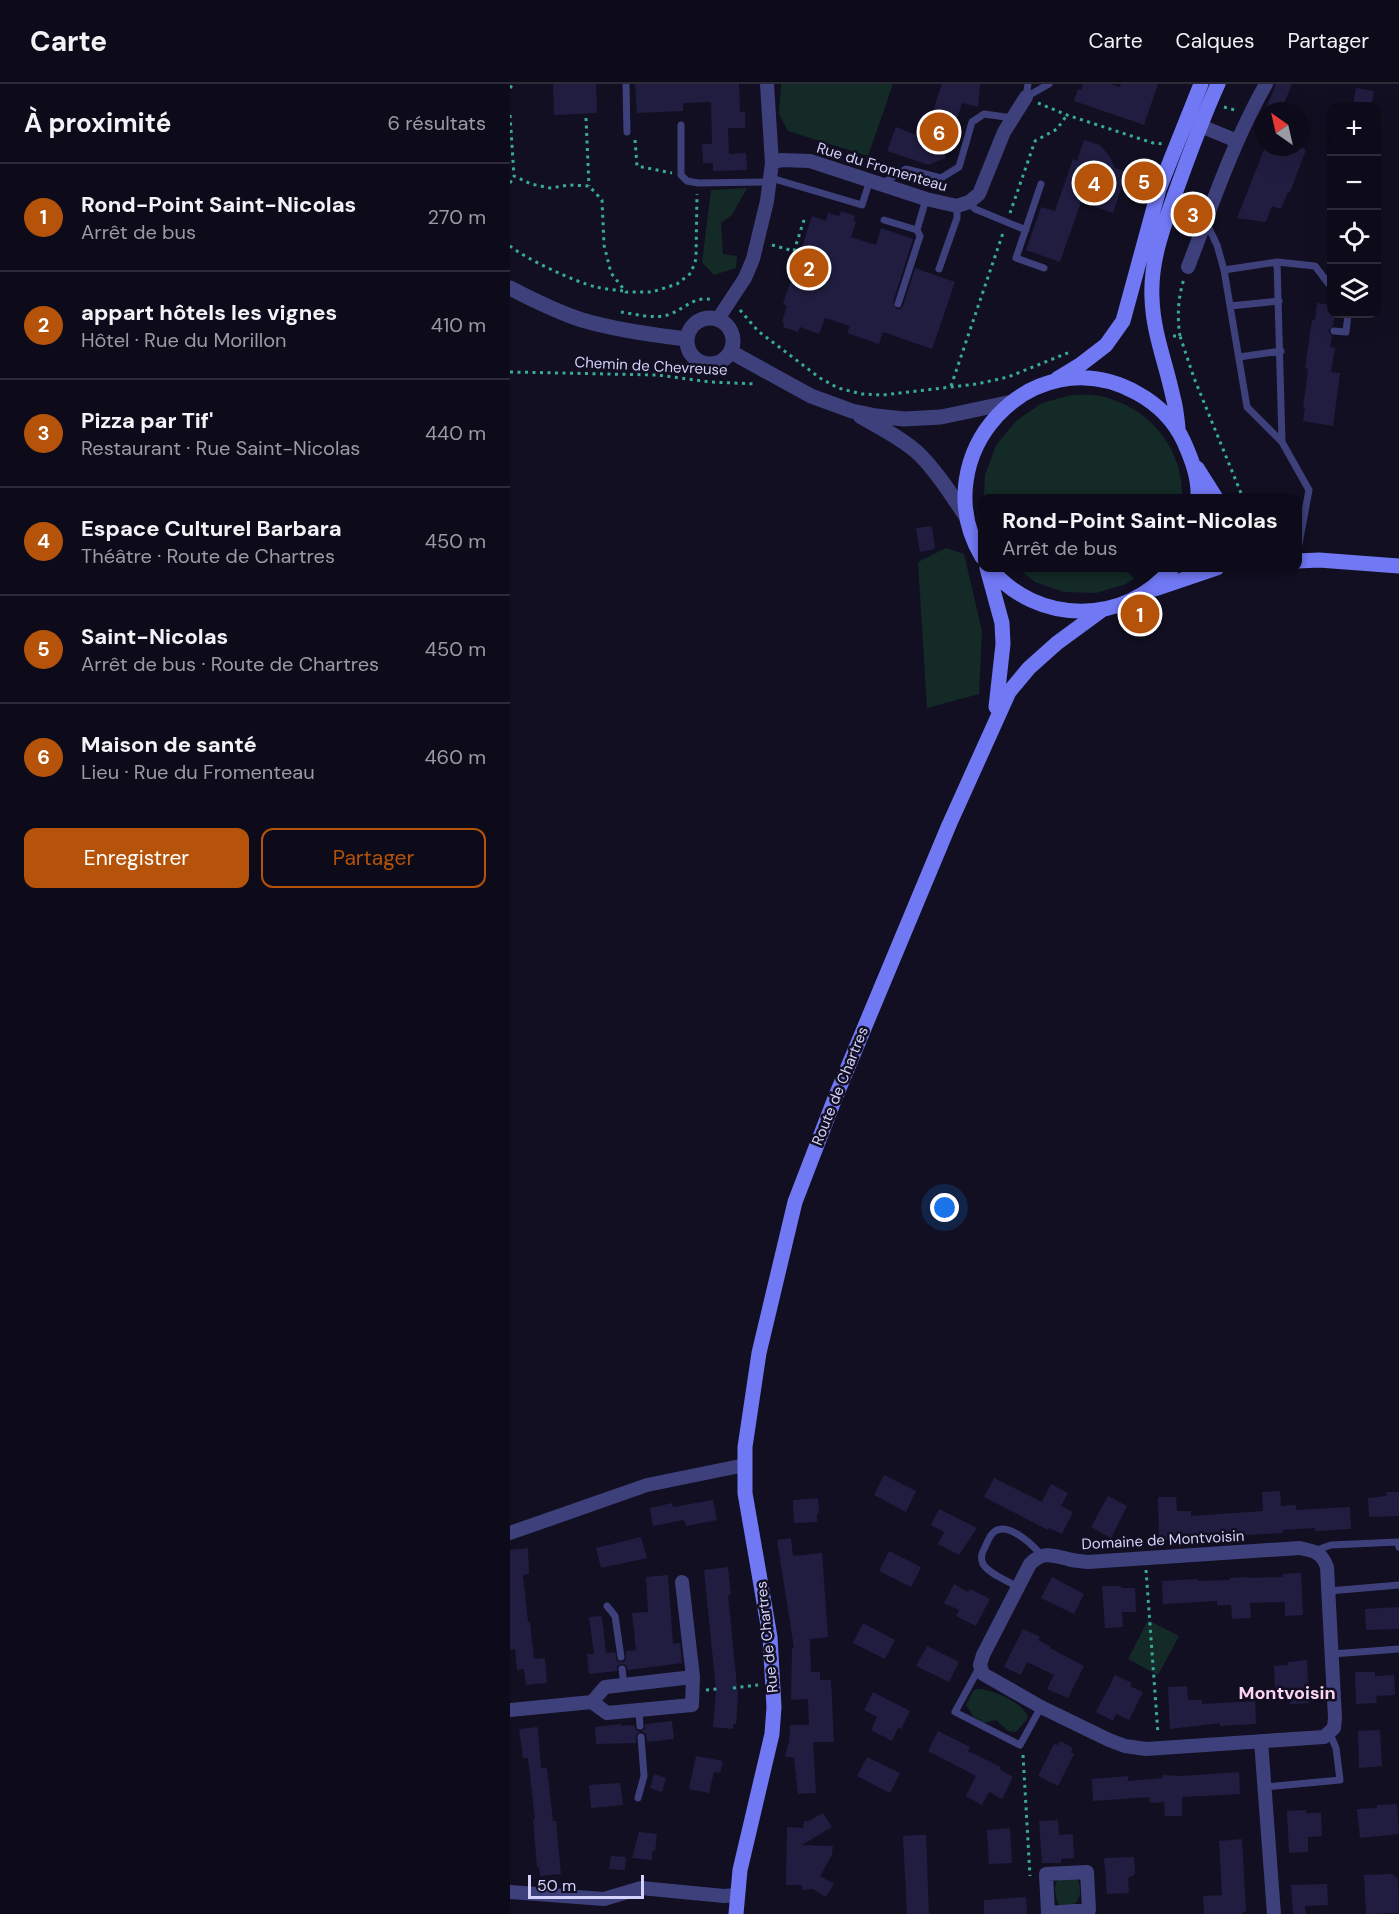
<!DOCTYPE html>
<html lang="fr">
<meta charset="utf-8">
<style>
:root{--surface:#0d0b19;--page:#1b1926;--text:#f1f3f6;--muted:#9a9ba2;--line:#2d2b38;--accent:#b45309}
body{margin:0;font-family:"DM Sans",sans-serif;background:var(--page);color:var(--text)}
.controls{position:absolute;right:18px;top:18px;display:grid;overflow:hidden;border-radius:12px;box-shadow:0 6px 24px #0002}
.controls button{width:54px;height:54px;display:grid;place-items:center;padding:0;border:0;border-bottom:2px solid var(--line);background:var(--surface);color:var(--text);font:30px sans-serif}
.compass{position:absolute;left:745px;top:18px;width:54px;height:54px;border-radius:50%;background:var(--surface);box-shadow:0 6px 24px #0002;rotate:326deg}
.scale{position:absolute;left:18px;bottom:15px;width:116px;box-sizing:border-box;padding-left:6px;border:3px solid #d4d2fb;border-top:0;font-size:16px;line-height:21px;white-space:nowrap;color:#d4d2fb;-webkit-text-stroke:4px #110f21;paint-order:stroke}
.you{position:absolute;left:435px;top:1124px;width:21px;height:21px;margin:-15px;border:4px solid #fff;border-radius:50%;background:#1a73e8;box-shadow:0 0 0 9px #1a73e833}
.badge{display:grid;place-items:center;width:39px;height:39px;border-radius:50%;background:var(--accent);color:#fff;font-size:20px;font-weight:700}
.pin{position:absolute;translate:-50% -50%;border:3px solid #fff;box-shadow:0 2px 6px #0006}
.popup{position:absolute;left:468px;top:410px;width:324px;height:78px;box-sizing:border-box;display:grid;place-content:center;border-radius:12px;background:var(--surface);filter:drop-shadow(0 2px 4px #0005);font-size:20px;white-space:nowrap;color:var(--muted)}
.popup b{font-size:22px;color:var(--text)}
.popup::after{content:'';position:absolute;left:50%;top:100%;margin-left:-12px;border:12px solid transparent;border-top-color:var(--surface)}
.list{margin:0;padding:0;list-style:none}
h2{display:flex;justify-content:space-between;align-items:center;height:78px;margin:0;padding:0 24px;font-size:26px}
h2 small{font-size:20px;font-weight:400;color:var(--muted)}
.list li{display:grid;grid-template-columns:39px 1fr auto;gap:18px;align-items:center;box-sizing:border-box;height:108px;padding:0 24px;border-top:2px solid var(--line)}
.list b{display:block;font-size:22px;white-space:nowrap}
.list p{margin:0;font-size:20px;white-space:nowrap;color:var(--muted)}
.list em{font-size:20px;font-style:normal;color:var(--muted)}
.actions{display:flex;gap:12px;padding:18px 24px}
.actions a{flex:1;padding:14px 0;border:2px solid var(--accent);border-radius:12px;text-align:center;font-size:21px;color:var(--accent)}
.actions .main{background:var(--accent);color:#fff}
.icon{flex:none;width:33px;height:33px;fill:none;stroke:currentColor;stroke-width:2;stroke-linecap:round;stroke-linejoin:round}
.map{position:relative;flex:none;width:889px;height:1830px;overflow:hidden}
header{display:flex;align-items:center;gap:36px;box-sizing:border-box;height:84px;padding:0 30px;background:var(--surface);border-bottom:2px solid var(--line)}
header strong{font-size:28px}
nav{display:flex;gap:33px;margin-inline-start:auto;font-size:21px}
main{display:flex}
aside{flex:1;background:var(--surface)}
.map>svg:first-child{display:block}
</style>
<header>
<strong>Carte</strong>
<nav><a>Carte</a><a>Calques</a><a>Partager</a></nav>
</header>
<main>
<aside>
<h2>À proximité<small>6 résultats</small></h2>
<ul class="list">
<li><span class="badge">1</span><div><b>Rond-Point Saint-Nicolas</b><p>Arrêt de bus</p></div><em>270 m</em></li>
<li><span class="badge">2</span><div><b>appart hôtels les vignes</b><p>Hôtel · Rue du Morillon</p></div><em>410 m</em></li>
<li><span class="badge">3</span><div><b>Pizza par Tif'</b><p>Restaurant · Rue Saint-Nicolas</p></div><em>440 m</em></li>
<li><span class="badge">4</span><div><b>Espace Culturel Barbara</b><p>Théâtre · Route de Chartres</p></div><em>450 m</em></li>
<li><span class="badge">5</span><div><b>Saint-Nicolas</b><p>Arrêt de bus · Route de Chartres</p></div><em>450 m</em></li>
<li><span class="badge">6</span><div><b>Maison de santé</b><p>Lieu · Rue du Fromenteau</p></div><em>460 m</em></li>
</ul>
<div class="actions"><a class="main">Enregistrer</a><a>Partager</a></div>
</aside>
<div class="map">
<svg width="889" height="1830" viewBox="0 0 889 1830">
<rect width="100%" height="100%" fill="#110f21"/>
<path fill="#132a27" d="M 271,0 L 383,0 L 358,72 L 278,47 L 269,30 Z
M 237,104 L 222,131 L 211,139 L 213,170 L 227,172 L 226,184 L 204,191 L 192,178 L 201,106 Z
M 562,311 C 572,311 584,310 594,313 C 641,325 674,366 672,414 L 474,414 L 475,391 L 486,361 L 506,337 L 532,319 Z
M 436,464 L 454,470 L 472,547 L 469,610 L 417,624 L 408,478 Z
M 507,484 L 640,484 L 616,500 L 586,509 L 554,508 L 525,498 Z
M 638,1536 L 669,1552 L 648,1591 L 618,1575 Z
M 467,1605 C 481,1604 516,1620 518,1634 L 506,1648 L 498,1647 L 486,1636 L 474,1639 L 463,1632 L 456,1621 L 463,1607 Z
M 566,1792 C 571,1801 572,1811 566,1819 L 553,1823 L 549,1821 C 545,1813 543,1803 548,1795 Z"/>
<path fill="#211d40" d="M 43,0 L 86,0 L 87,29 L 44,31 Z
M 125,0 L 229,0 L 230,28 L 235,28 L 235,44 L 218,44 L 219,70 L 236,69 L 237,86 L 203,87 L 203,79 L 193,79 L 192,60 L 202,60 L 201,18 L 173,19 L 173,27 L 127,29 Z
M 432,0 L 470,0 L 468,23 L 452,19 L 435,74 L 419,81 L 377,67 L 386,43 L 414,54 Z
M 573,0 L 601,0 L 610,3 L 611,0 L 648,0 L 634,41 L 564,17 L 568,5 L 571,6 Z
M 766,0 L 782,0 L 771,27 L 755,27 Z
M 846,4 L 864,7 L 861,22 L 843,22 Z
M 574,56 L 590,61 L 600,73 L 605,84 L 617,88 L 603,129 L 571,118 L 550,178 L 516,166 L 531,123 L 545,127 L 563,75 L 567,77 Z
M 755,63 L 790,63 L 796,66 L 780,108 L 778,108 L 771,125 L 762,122 L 756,138 L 727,134 Z
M 331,127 L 345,132 L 344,137 L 346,138 L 341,153 L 366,161 L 371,144 L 403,155 L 383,218 L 386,225 L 390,225 L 393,222 L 405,184 L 445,198 L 422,265 L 373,248 L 369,260 L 337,249 L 340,242 L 315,234 L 309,250 L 290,243 L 288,248 L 273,243 L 274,239 L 272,238 L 277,222 L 273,220 L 302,132 L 316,137 L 318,129 L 329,132 Z
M 807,219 L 822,221 L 822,230 L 825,230 L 823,242 L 818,247 L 822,252 L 820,263 L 825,264 L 821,288 L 830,289 L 823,342 L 793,337 L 795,323 L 793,323 L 798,285 L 795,284 L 802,236 L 805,236 Z
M 422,442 L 425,465 L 410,468 L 406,444 Z
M 374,1391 L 406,1407 L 396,1428 L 364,1411 Z
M 484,1394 L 532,1418 L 541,1400 L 558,1409 L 551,1422 L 563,1428 L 552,1450 L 539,1444 L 538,1446 L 474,1413 Z
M 770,1407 L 771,1422 L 786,1421 L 786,1426 L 840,1423 L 841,1445 L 805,1447 L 805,1444 L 773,1446 L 773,1449 L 700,1453 L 700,1450 L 668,1452 L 668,1455 L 649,1456 L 648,1413 L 666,1413 L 667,1427 L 681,1427 L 681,1432 L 753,1427 L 752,1408 Z
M 876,1408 L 889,1408 L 889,1432 L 859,1433 L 858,1414 L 877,1412 Z
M 598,1412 L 617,1422 L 601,1454 L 581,1443 Z
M 308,1414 L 309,1429 L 307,1429 L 307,1438 L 284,1439 L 283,1416 Z
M 203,1416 L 207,1436 L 176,1442 L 174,1436 L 143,1442 L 140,1424 L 162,1419 L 163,1423 Z
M 429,1425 L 467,1444 L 449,1471 L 428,1460 L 434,1448 L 421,1441 Z
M 131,1453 L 137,1474 L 91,1484 L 86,1464 Z
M 281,1454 L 283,1472 L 312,1469 L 318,1553 L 300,1555 L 301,1588 L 310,1588 L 310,1596 L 321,1596 L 324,1658 L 303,1658 L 306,1709 L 288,1710 L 284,1674 L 275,1672 L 279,1658 L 280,1641 L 299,1641 L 298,1615 L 281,1616 L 282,1564 L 284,1564 L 267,1456 Z
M 18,1464 L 19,1490 L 13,1491 L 18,1538 L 20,1538 L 24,1575 L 35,1574 L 37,1599 L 16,1601 L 14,1585 L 7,1586 L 5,1565 L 0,1566 L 0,1466 Z
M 379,1467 L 411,1483 L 401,1503 L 369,1487 Z
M 218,1483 L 221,1510 L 218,1511 L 228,1612 L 226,1640 L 223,1640 L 223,1645 L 203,1643 L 206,1606 L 194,1486 Z
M 791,1489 L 793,1531 L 775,1532 L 775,1518 L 740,1519 L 741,1534 L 722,1535 L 721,1521 L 707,1521 L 707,1517 L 653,1520 L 652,1497 L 688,1495 L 688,1497 L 720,1496 L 720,1494 L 739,1493 L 739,1494 L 773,1493 L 773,1490 Z
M 158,1491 L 163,1560 L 170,1559 L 172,1579 L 118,1586 L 116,1581 L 111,1580 L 107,1582 L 107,1587 L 79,1590 L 77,1570 L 84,1570 L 79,1533 L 92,1532 L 96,1569 L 105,1568 L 107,1577 L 114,1578 L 116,1575 L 116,1567 L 126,1566 L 122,1529 L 138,1528 L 136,1493 Z
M 542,1493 L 574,1510 L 564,1530 L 531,1514 Z
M 444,1500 L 458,1508 L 460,1505 L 480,1515 L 466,1542 L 446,1532 L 449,1526 L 434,1519 Z
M 592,1502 L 611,1502 L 611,1504 L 625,1504 L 626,1528 L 612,1528 L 613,1543 L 595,1544 Z
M 889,1523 L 889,1545 L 856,1546 L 855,1525 Z
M 353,1539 L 385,1556 L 375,1575 L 343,1559 Z
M 513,1545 L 530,1553 L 528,1556 L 541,1563 L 540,1564 L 574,1582 L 558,1614 L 537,1605 L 544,1591 L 517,1578 L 511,1591 L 494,1583 Z
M 417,1562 L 449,1578 L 439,1598 L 406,1582 Z
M 797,1576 L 799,1619 L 780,1620 L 780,1605 L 765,1606 L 764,1582 L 778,1581 L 778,1578 Z
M 845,1588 L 865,1588 L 865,1592 L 884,1591 L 885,1611 L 866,1612 L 867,1619 L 846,1620 Z
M 605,1591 L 622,1599 L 620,1602 L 633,1608 L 619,1636 L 606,1630 L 603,1637 L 586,1628 Z
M 677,1602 L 678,1616 L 692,1616 L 692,1620 L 745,1617 L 746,1640 L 710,1642 L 710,1639 L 660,1645 L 658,1603 Z
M 363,1608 L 400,1627 L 391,1645 L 388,1644 L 382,1657 L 361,1646 L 367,1633 L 354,1626 Z
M 162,1637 L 164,1655 L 137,1658 L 136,1650 L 131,1647 L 135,1645 L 135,1640 Z
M 111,1640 L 111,1642 L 124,1641 L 126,1646 L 130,1648 L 126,1651 L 126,1659 L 86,1660 L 85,1643 Z
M 28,1643 L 31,1684 L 37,1684 L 43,1737 L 46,1737 L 51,1790 L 30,1792 L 29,1783 L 27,1783 L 23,1735 L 25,1735 L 18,1674 L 13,1674 L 9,1645 Z
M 870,1646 L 872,1682 L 849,1684 L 848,1647 Z
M 428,1647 L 460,1663 L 458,1667 L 491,1683 L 490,1686 L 503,1693 L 492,1715 L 479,1708 L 472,1721 L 456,1712 L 466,1692 L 418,1667 Z
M 550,1657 L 563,1664 L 561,1668 L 564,1670 L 548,1702 L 528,1692 L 544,1660 L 548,1661 Z
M 186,1672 L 213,1677 L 210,1689 L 204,1688 L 199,1709 L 179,1705 Z
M 357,1673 L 390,1689 L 380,1709 L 347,1692 Z
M 729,1688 L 730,1710 L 672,1713 L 672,1732 L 655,1732 L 654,1718 L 640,1719 L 639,1713 L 583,1717 L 582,1695 L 618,1692 L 618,1697 L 653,1694 L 652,1691 L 671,1692 Z
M 144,1690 L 156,1694 L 152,1708 L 140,1704 Z
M 110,1699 L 113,1721 L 81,1724 L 79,1701 Z
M 887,1720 L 889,1750 L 850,1754 L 847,1725 L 867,1724 L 867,1721 Z
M 796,1726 L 796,1729 L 811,1729 L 812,1752 L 798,1753 L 798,1768 L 779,1769 L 777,1727 Z
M 313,1729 L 322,1743 L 292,1761 L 323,1762 L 322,1771 L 310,1792 L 324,1800 L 316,1813 L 303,1805 L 292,1806 L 292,1801 L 276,1801 L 277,1743 L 293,1744 L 294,1737 L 299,1737 Z
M 548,1736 L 549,1751 L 563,1750 L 564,1774 L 551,1775 L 551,1779 L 532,1779 L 529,1737 Z
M 500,1744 L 502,1779 L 479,1780 L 477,1746 Z
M 129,1748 L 147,1750 L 145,1767 L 142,1767 L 142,1776 L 122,1774 Z
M 406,1751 L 416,1751 L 419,1830 L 397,1830 L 393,1752 Z
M 732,1755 L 736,1828 L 733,1828 L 733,1830 L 694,1830 L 693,1812 L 712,1811 L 709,1757 Z
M 101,1772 L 116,1773 L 115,1786 L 99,1785 Z
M 624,1773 L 625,1788 L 624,1791 L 618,1794 L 619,1809 L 597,1810 L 594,1774 Z
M 882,1790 L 888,1795 L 889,1829 L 856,1830 L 854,1791 Z
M 817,1800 L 818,1821 L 795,1822 L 796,1830 L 783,1830 L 781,1801 Z
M 516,1813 L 517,1830 L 474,1830 L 474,1816 Z"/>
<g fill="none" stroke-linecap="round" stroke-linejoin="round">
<path stroke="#38aa9a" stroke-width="3" stroke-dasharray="3 4.5" stroke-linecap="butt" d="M 0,4 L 3,0
M 528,19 L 557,31 L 643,59 L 653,60
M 714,23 L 728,27
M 0,31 L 4,92 L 21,100 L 40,104 L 59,101 L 79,102 L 92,116 L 94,161 L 101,189 L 116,208 L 142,208 L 167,200 L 181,189 L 186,175 L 187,110
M 76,34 L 79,102
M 125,56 L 127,82 L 162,89
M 0,99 L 4,92
M 500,129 L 525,57 L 547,45 L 557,31
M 262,161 L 284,167 L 295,133
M 0,162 C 16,175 65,198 86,203 C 95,205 105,206 114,207
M 230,226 L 248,247 L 310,294 L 328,304 L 352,310 L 373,311 L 467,300 L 498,293 L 560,268
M 111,228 C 125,230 146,236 160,230 C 176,224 185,211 204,216
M 663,252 L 670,252 L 684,294 L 733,414
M 670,252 C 667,233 668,213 674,195
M 0,288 L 148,291 L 200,298 L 247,300
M 441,302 L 494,146
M 636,1486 L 648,1650
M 223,1604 L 248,1601
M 196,1606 L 207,1605
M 513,1671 L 520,1792"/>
<path stroke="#3e407c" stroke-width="7" d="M 116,0 L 117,48
M 516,13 L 539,0
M 516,13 L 518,0
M 171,41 L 171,91 L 177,97 L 188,99 L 260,98
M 261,94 L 352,121 L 360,96
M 373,99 L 396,85 L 431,94 L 449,83 L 462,38 L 474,30 L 503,34
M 531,100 L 506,174 L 534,184
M 459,118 L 465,125 L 516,146
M 374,136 L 407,146 L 416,115
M 696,138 L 707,161 L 714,186
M 767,178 L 805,182 L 818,199 L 822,199
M 429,185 L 447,134 L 447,122
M 388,220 L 410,152 L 407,146
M 720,222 L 769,217
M 824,247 L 836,248 L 838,230
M 729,273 L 771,267
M 772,358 L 767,178 L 714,186 L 737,323 L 772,358 L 799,406 L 788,465
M 804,1467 L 821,1461 L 888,1458 L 889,1463
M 508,1503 C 498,1497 479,1490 473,1480 C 470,1473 472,1469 475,1463 C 477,1459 479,1453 482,1450 C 495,1434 523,1461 531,1471
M 819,1507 L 889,1501
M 97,1522 L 105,1532 L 111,1573
M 822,1570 L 889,1565
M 469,1584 L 445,1628 L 510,1661 L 531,1623
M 112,1585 L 114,1601
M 129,1626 L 130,1642
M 755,1703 L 830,1696 L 826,1664 L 820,1650
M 128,1714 L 134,1692 L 131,1653"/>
<path stroke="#3e407c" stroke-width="14" d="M 681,38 L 727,57
M 262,79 L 271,76 L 300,77 L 416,115 L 447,122 L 459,118 L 469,110 L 494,48 L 516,13
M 678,183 C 702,121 723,58 756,0
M 208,235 L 235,194 L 243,175 L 257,117 L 262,79 L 257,0
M 0,1449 L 137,1401 L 235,1381
M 790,1464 C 805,1467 812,1469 817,1483 L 825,1634 L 824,1644 L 814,1653 L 636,1665 L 615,1662 L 599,1656 L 531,1623 L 473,1590 L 470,1581 L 473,1571 L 520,1480 C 532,1467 542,1471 558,1475 C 564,1477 571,1477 578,1478 Z
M 82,1618 L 95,1603 L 183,1593
M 0,1626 L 82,1618 L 97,1629 L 182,1621 L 183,1593 L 172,1498
M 751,1657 L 764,1830
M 0,1808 L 94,1815 L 131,1804 L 214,1812 L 228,1811
M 538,1829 L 579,1826 L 577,1788 L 536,1790 L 538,1829 L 538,1830"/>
<path stroke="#3e407c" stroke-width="15" d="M 0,204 C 23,216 47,228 72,236 C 106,246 142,251 177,255
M177 257a23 23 0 1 1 46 0a23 23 0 1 1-46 0Z
M 221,268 L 301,312 L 342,327 L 366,332 L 394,335 L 431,333 L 502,318
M 350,332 C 370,344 392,354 409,370 C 428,389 442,412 457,434"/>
<path stroke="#7178f4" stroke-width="15" d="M 547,295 L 570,281 L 596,261 L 613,237 L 649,105 L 691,0
M 668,344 C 667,334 666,323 663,313 C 656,279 643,249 642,214 C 640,177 654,141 666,107 C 679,71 692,35 708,0
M 687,384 L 706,414
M 472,473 C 412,372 522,251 627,309 C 647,320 664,336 674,358 C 682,376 689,394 688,414
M 788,477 L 809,476 L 889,482
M 477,484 L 492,539 L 493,560 L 486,623
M 480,484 C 526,541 616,542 662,484
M 645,505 L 707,484
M 226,1830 L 230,1786 L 262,1650 L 264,1623 L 260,1553 L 235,1409 L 235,1363 L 249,1269 L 285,1118 L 325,1014 L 439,741 L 499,608 L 519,584 L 547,559 L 592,526"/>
</g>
<g text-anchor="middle" stroke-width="5" stroke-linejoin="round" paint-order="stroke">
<g font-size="15" fill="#d4d2fb" stroke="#110f21">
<text transform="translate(372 83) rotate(17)" y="5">Rue du Fromenteau</text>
<text transform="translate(141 282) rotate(3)" y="5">Chemin de Chevreuse</text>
<text transform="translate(330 1002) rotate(-68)" y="5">Route de Chartres</text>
<text transform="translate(653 1456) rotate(-3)" y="5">Domaine de Montvoisin</text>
<text transform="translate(257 1553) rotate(-96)" y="5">Rue de Chartres</text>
</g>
<g font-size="18" font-weight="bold" fill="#fcd4f0" stroke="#110f21">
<text x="777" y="1615">Montvoisin</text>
</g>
</g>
</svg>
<div class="controls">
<button>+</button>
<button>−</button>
<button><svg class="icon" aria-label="locate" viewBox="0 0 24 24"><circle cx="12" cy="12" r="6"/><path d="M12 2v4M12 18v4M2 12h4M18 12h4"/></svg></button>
<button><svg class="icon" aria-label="layers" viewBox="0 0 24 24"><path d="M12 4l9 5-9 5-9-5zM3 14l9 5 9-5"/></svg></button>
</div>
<svg class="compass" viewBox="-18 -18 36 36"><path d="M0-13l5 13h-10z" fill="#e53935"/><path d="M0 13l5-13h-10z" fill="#9a9ba2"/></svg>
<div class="scale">50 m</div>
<div class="you"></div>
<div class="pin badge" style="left:630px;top:530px">1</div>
<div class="popup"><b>Rond-Point Saint-Nicolas</b>Arrêt de bus</div>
<div class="pin badge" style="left:299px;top:184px">2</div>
<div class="pin badge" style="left:683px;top:130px">3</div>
<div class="pin badge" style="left:584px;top:99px">4</div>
<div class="pin badge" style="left:634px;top:97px">5</div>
<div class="pin badge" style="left:429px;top:48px">6</div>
</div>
</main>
